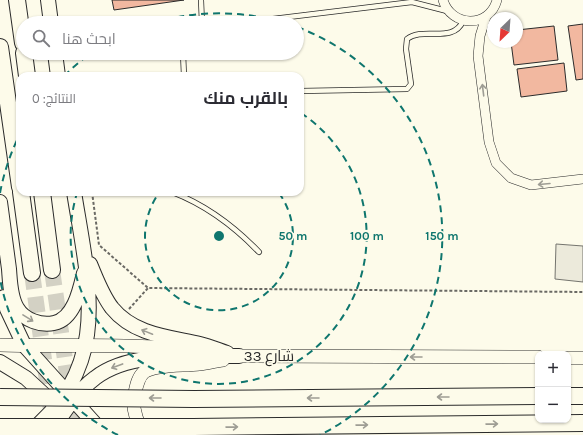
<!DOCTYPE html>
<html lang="ar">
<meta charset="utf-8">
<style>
:root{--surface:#fff;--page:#f2f2f3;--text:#2b2b33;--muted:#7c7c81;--line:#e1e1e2}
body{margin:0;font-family:Karla,Cairo,sans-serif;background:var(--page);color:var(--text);direction:rtl}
.controls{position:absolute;right:12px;bottom:12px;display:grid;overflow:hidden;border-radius:8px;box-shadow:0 1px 3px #0004}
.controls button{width:36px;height:36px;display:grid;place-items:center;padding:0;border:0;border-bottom:1px solid var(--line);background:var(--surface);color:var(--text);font:20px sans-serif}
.compass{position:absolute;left:487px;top:12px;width:36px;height:36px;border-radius:50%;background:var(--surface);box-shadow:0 1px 3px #0004;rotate:205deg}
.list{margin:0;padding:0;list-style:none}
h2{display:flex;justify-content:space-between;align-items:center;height:52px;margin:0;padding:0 16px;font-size:17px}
h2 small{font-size:13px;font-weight:400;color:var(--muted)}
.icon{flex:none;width:22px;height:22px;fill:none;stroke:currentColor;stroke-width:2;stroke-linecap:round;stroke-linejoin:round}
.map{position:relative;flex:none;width:583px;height:435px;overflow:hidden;direction:ltr}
.search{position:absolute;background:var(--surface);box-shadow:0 1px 3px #0004;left:16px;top:16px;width:288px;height:44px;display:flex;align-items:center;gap:10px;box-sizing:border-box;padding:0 14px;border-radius:22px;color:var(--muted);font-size:15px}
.panel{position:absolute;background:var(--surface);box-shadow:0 1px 3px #0004;left:16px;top:72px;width:288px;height:124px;border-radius:12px;direction:rtl}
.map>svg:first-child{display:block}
</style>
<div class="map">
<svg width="583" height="435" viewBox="0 0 583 435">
<rect width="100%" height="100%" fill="#fdfbea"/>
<path fill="#eceadb" stroke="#74746e" d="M 556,244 L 583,246 L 583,282 L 555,279 Z"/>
<path fill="#f2b8a0" stroke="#2b2b2b" d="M 112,0 L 184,0 L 114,10 Z
M 583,24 L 583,79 L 576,80 L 568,26 Z
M 554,26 L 558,60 L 514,65 L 511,42 L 517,42 L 517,30 Z
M 564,63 L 567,91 L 521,97 L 517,69 Z"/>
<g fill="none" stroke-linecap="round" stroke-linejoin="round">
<path stroke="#d3d1c4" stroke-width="16" stroke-dasharray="16 8" stroke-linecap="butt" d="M 52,270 L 76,435
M 32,273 L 51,410"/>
<defs>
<path id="lane" d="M 201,0 L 202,23
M 239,23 L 412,2 L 447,11
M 183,53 L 184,76
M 300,91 L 407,89 L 411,84 L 406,49 L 407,39 C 423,26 453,44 463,21
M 172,192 C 206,205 234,226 259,252"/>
<path id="street" d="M 443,0 C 451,27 489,29 497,0
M 486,17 L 480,36 L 478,56 L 489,142 L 496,163 L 511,178 L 531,185 L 583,179"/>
<path id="secondary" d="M 0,345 C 68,347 137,342 205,352
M 228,355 L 239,356 L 538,357
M 568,358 L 583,358
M 145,435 C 138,426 132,409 134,397 C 136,389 137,378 144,372 C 156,364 184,366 199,364 C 207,363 215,361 223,360"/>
<path id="primary" d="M 48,0 L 51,23
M 55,53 L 58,76
M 0,202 C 3,224 6,247 9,269 C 10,281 10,297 17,308 C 24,320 41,326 54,323 C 74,319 80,290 84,273
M 90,264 C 96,278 102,295 112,308 C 134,335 169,337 200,344 C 209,346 218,350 227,353
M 4,297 L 7,309 L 24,345 L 105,435
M 0,362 L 26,378 L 53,403
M 26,435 C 113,367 89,286 74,192
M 49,435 C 62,415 76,392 95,378 C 131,350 194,357 239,356"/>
<path id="highway" d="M 17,0 L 23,43
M 0,47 L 20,187
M 24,53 L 27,76
M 21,192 L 32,273
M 42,192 L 52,270
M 568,396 L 583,396
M 194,399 L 538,396
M 193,427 L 583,423"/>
</defs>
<use href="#lane" stroke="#2b2b2b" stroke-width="6"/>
<use href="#street" stroke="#2b2b2b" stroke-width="10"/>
<use href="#secondary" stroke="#2b2b2b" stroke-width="14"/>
<use href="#primary" stroke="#2b2b2b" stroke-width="16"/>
<use href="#highway" stroke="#2b2b2b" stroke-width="18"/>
<path stroke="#6a6964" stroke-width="2" stroke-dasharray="3 2" stroke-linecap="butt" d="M 92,192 L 99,245 L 148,288 L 583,292
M 129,309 L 148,288"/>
<use href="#lane" stroke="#fdfbea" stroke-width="4.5"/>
<use href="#street" stroke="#fdfbea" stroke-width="9"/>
<use href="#secondary" stroke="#fdfbea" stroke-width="13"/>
<use href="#primary" stroke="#fdfbea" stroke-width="14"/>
<use href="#highway" stroke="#fdfbea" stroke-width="16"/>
<defs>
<path id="highway-bridge" d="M 0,397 L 194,399
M 0,427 L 193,427"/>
</defs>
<use href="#highway-bridge" stroke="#2b2b2b" stroke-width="18" stroke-linecap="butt"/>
<use href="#highway-bridge" stroke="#fdfbea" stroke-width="16"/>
</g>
<defs><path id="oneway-shaft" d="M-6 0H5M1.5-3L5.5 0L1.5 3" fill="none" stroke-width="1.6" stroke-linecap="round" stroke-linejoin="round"/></defs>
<g stroke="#9e9d94">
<use href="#oneway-shaft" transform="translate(483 90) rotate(-97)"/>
<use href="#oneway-shaft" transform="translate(544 184) rotate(175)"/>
<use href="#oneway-shaft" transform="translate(28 318) rotate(32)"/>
<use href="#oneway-shaft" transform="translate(147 332) rotate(-158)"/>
<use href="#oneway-shaft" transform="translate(416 357) rotate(-180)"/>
<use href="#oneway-shaft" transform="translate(117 366) rotate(160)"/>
<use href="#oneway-shaft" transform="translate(443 397) rotate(180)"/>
<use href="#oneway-shaft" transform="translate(155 398) rotate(-180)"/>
<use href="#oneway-shaft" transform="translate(313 398) rotate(180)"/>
<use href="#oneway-shaft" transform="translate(492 424) rotate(-1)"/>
<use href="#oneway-shaft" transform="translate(362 425) rotate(-1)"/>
<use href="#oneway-shaft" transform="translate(232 427) rotate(-1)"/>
</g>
<g fill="none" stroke="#0f766e" stroke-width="2" stroke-dasharray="7 5">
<path d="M279 193A74 74 0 1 1 159 193"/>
<path d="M301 113A148 148 0 1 1 77 193"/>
<path d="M118 435A223 223 0 0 1 0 279M0 193A223 223 0 0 1 19 136M64 76A223 223 0 0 1 91 53M154 23A223 223 0 0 1 284 23M297 27A223 223 0 0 1 320 435"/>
</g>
<g text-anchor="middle" stroke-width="3" stroke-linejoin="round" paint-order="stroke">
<g font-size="15" fill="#2b2b2b" stroke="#fdfbea">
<text x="269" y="361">شارع 33</text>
</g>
</g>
<circle cx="219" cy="236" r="6" fill="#0f766e" stroke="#fdfbea" stroke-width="2"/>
<g font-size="12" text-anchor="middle" font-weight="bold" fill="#0f766e" stroke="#fdfbea" stroke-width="3" stroke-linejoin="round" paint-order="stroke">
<text x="293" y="240">50 m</text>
<text x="367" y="240">100 m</text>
<text x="442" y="240">150 m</text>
</g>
</svg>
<div class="controls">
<button>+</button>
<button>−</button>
</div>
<svg class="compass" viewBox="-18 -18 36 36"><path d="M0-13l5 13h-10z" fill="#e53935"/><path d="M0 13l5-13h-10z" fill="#7c7c81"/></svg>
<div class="search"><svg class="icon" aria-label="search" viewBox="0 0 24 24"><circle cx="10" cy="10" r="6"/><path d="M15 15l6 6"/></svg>ابحث هنا</div>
<section class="panel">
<h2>بالقرب منك<small>النتائج: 0</small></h2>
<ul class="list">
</ul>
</section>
</div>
